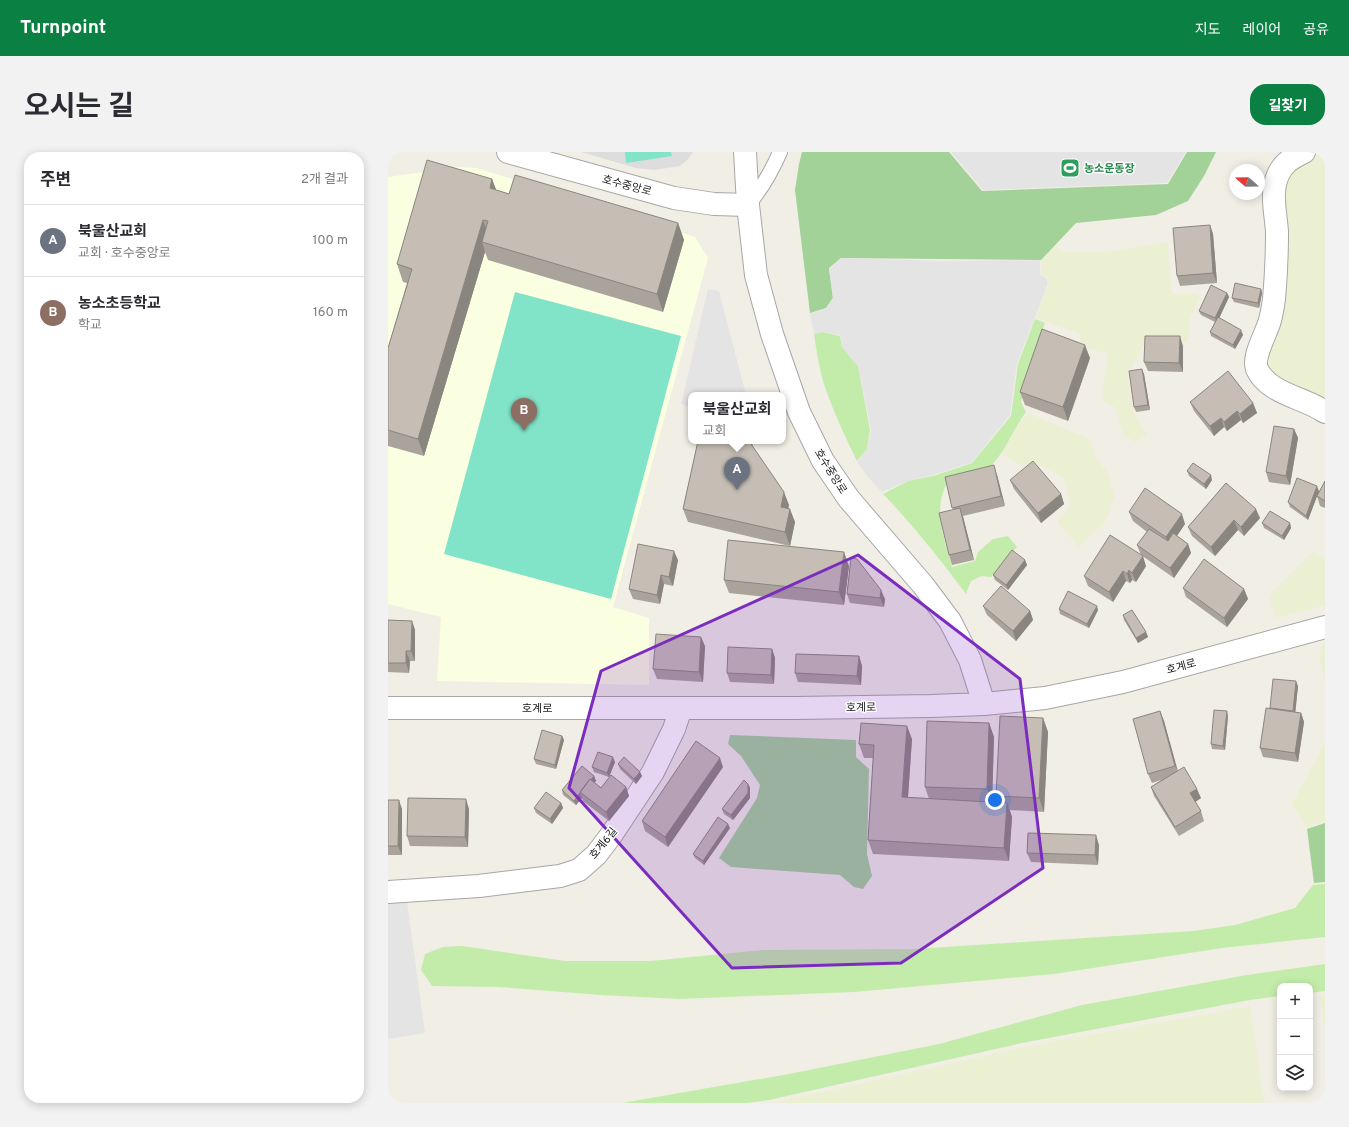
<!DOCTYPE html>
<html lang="ko">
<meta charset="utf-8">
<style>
:root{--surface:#fff;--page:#f2f2f3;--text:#2b2b33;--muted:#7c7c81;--line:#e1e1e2;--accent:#0b8043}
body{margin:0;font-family:Overpass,"Noto Sans KR",sans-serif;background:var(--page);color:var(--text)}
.controls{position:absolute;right:12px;bottom:12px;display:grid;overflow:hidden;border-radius:8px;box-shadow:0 2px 10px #0003}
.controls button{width:36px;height:36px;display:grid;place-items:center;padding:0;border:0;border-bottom:1px solid var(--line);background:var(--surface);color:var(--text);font:20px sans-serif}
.compass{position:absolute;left:841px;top:12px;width:36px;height:36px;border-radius:50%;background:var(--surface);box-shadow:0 2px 10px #0003;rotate:290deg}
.you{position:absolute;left:607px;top:648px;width:14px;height:14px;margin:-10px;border:3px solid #fff;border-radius:50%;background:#1a73e8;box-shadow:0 0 0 6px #1a73e833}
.badge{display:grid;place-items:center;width:26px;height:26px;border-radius:50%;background:var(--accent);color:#fff;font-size:13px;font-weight:700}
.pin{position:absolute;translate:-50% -33px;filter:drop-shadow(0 1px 2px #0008)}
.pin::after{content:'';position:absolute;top:21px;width:14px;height:12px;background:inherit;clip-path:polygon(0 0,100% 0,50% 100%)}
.popup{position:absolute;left:300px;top:240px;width:98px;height:52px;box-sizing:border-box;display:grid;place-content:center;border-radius:8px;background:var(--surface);filter:drop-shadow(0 1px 3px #0005);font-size:13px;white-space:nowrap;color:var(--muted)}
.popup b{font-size:15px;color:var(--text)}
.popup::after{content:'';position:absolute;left:50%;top:100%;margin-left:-8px;border:8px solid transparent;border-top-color:var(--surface)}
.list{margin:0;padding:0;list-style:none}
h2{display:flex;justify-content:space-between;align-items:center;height:52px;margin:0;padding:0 16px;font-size:17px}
h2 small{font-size:13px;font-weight:400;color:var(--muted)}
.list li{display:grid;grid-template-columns:26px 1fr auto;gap:12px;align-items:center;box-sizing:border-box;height:72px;padding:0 16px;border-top:1px solid var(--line)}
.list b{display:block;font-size:15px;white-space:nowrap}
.list p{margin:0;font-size:13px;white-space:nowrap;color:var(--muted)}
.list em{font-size:13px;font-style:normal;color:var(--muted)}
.icon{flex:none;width:22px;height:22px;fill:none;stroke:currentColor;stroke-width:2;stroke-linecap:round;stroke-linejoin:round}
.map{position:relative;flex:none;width:937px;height:951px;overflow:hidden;border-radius:16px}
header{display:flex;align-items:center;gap:24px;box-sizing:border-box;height:56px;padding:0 20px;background:var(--accent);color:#fff}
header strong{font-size:19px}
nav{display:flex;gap:22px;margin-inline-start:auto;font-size:14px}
.intro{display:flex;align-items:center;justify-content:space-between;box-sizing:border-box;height:96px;padding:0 24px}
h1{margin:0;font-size:28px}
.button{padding:10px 18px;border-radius:16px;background:var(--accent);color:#fff;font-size:14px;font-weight:700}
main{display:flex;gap:24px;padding:0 24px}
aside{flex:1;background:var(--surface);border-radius:16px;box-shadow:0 2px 10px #0003}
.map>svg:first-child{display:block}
</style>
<header>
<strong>Turnpoint</strong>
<nav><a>지도</a><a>레이어</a><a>공유</a></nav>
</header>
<div class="intro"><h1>오시는 길</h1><a class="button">길찾기</a></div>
<main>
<aside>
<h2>주변<small>2개 결과</small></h2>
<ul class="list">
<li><span class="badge" style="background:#6b7280">A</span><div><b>북울산교회</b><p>교회 · 호수중앙로</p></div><em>100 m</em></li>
<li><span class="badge" style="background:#8d6e63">B</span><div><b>농소초등학교</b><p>학교</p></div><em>160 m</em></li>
</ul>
</aside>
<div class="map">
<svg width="937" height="951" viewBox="0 0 937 951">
<rect width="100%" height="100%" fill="#f1eee6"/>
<path fill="#dedddd" d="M 193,0 L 305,0 L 300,7 L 292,14 L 266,18 L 248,16 Z"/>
<path fill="#fbffe1" d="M 70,15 L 89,16 L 307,85 L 320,106 L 225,455 L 261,466 L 261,533 L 49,529 L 53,465 L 0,452 L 0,25 Z"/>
<path fill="#eaf0d1" d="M 927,0 L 937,0 L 937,250 L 884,225 L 874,203 L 891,31 L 921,4 Z
M 779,90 L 784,142 L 807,142 L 812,145 L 801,169 L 800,190 L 758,190 L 739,223 L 745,260 L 759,282 L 748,290 L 735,283 L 727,255 L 714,248 L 720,201 L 693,195 L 692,182 L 648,166 L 661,131 L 659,125 L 653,122 L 653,108 L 667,94 L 674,100 L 717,100 Z
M 640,261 L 703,288 L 707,304 L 721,323 L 726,344 L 722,358 L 716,371 L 691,395 L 669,370 L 683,353 L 675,325 L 646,310 L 635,315 L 614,301 L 632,271 Z
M 926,399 L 937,408 L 937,453 L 888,466 L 881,444 Z
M 936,490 L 937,490 L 937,526 L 931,505 Z
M 937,591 L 937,669 L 918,675 L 904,652 Z
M 937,843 L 937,879 L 932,844 Z
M 862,854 L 876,951 L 385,951 L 636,895 Z"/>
<path fill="#c3ecaa" d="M 647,167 L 657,171 L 647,198 L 633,250 L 638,260 C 624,278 612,314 590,323 C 580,327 569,330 558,333 C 545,358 557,389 564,415 L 587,409 L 590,400 L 605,387 L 620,384 L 629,395 L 603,425 L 594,424 L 583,429 L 578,442 C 552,407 525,373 495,342 L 520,329 L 545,324 L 584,311 L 623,264 L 630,212 Z
M 435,180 L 452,184 L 454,195 L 470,214 L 482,278 L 479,297 L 469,309 C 458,287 448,265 439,241 C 432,222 429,202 426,182 Z
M 937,732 L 937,785 L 834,796 L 666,822 L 466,840 L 292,847 L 213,843 L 111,835 L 44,834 L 33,818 L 37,802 L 55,795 L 74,794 L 177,809 L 263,809 L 375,798 L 526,797 L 805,779 L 847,773 L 907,756 L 925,733 Z
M 937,812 L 937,839 L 922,841 L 922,834 L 892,834 L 892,844 L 862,848 L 634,891 L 381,948 L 359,951 L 234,951 L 401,922 L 551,892 L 694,853 L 859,823 Z"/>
<path fill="#a3d299" d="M 414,0 L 561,0 L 594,39 L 780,32 L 799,0 L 828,0 L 816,24 L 800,49 L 768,63 L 688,71 L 653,108 L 453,106 L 441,116 L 445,146 L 438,156 L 422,161 L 407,38 L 411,12 Z
M 342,583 L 468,588 L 468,605 L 481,617 L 479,702 L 484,724 L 475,737 L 466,735 L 452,723 L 343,715 L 331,706 L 369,646 L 372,633 L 353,604 L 340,592 Z
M 937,671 L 937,730 L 926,731 L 919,677 Z"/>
<path fill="#81e3c8" d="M 237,0 L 283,0 L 284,4 L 238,11 Z
M 127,140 L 293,184 L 223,447 L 56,402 Z"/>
<path fill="#e4e4e4" d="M 563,0 L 798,0 L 779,31 L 595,38 Z
M 453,106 L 550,109 L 652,108 L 652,123 L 658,126 L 660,131 L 629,212 L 622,263 L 584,310 L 545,323 L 520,329 L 494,340 L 480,325 L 469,310 L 479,297 L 483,278 L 470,214 L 454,195 L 452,183 L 435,180 L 426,182 L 422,162 L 438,156 L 445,146 L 441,117 Z
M 320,137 L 331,139 L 358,243 L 303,243 L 303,255 L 293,252 Z
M 19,749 L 37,881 L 0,887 L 0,751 Z"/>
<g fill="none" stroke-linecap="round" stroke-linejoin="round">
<defs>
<path id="service" d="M 360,53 C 374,36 383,21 392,0"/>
<path id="minor" d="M 120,0 L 286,46 L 326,52 L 360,53
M 916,0 C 904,6 895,11 890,23 C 882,41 888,62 889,80 C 889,103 888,125 886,147 C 885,154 884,161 882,168 C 879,181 864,204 869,217 C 880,242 918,246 937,260
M 0,740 L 91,734 L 172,724 L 191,718 L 208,703 L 224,682 L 265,620 L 286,577 L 293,556"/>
<path id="tertiary" d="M 357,0 L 360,53 L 368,123 L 384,182 L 411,260 L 435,309 L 461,347 L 535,433 L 562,469 L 582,508 L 596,552
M 0,556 L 408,556 L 543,554 L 596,552 L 657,546 L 735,530 L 937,475"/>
</defs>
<use href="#service" stroke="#a7a7a7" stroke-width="16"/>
<use href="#minor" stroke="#a7a7a7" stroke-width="24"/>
<use href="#tertiary" stroke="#a7a7a7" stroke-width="24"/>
<use href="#service" stroke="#fff" stroke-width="14"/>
<use href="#minor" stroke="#fff" stroke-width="22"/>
<use href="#tertiary" stroke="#fff" stroke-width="22"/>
</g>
<path fill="#aaa39c" d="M 104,27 L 108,38 L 121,42 L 290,71 L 296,88 L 275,160 L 100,108 L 97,100 L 36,304 L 0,294 L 0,196 L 19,131 L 15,130 L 9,112 Z
M 822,73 L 825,82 L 829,131 L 792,134 L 789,124 Z
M 873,137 L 874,141 L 871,156 L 846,150 L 844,146 Z
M 839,141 L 841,145 L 831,166 L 855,183 L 847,197 L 823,184 L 822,180 L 827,170 L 813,163 L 811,159 Z
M 795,194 L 795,220 L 760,219 L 756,210 Z
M 702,206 L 680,269 L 637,253 L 632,240 Z
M 756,222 L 762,258 L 748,260 L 746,255 Z
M 802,250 L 865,251 L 869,261 L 855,271 L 853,268 L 839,279 L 836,275 L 826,284 L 806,259 Z
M 906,277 L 910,286 L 902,333 L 881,330 L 878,320 Z
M 310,289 L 365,289 L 364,294 L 401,353 L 400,356 L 407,370 L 402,394 L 300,370 L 295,357 Z
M 799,319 L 824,328 L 818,337 L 801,324 Z
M 609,323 L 617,354 L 575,364 L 586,408 L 564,413 L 561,403 L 565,358 L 557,325 Z
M 622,328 L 673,342 L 676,352 L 653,371 L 626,337 Z
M 937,329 L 937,356 L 932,354 L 929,344 Z
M 838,331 L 872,366 L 856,384 L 850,378 L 827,404 L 804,384 L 800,375 Z
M 931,339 L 920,368 L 902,355 L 900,350 Z
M 741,360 L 797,372 L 789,384 L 800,392 L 803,401 L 786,426 L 753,403 L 749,393 L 759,380 L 745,369 Z
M 874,371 L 902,371 L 903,376 L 896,388 L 876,376 Z
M 463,406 L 497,447 L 496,455 L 462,451 L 459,442 Z
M 290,408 L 285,434 L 276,432 L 272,452 L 245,447 L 241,437 Z
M 637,408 L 639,413 L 620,438 L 607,428 L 605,423 Z
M 461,414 L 456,453 L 341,441 L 336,428 Z
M 758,414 L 748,430 L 744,428 L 742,431 L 738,429 L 725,450 L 700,434 L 696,424 Z
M 795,436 L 856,437 L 860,447 L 839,475 L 798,445 Z
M 595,454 L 642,459 L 645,468 L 628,489 L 599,463 Z
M 671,457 L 710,458 L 701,476 L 672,462 Z
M 735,463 L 758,480 L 760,485 L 750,491 L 736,468 Z
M 0,468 L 24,469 L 27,478 L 27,509 L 22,509 L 21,521 L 0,520 Z
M 317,494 L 315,530 L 269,527 L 265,517 Z
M 384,497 L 387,506 L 386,532 L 342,530 L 339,521 Z
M 471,504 L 474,514 L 473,533 L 410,530 L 407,521 Z
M 910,534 L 907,560 L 913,561 L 916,570 L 910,610 L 875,605 L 872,596 L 882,556 Z
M 772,559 L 776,569 L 789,619 L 813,646 L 807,650 L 813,659 L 816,669 L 791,684 L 766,644 L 763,635 L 773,628 L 764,631 L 760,622 Z
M 840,564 L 837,598 L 824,597 L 823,592 Z
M 655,566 L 660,580 L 656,660 L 622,658 L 624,665 L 621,709 L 485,702 L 480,688 L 485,606 L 476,606 L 471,592 L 524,587 L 520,646 L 541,647 L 537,635 L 601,571 L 606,585 L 604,651 L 610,651 L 608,644 Z
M 174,584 L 176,588 L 168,617 L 148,612 L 146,607 Z
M 227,610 L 221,625 L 206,620 L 204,615 Z
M 230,612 L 252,620 L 254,624 L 248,632 L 232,617 Z
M 335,615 L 280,695 L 257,679 L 254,669 Z
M 206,624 L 208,629 L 206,631 L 213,636 L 238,635 L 241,644 L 221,669 L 195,649 L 194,646 L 188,653 L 175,643 L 174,638 Z
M 360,632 L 362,636 L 362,646 L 345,668 L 336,662 L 334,657 Z
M 0,648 L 14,657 L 14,703 L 0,703 Z
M 173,651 L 175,656 L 164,672 L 148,661 L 146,656 Z
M 81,657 L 80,695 L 22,694 L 19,684 Z
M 342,676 L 316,713 L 307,706 L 305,702 Z
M 711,693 L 710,713 L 643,710 L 639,701 Z"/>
<path fill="#8b857f" d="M 104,27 L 111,45 L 102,36 Z
M 95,68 L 101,85 L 94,90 L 97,100 L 36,304 L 30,287 Z
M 290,71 L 296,88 L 275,160 L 269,142 Z
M 822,73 L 825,82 L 829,131 L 825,121 Z
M 873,137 L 874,141 L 871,156 L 870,151 Z
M 839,141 L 841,145 L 829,171 L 827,166 Z
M 853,178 L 855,183 L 847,197 L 845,193 Z
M 792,184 L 795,194 L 795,220 L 791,211 Z
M 697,193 L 702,206 L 680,269 L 675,255 Z
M 754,217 L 756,222 L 762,258 L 760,253 Z
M 865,251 L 869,261 L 855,271 L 852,262 Z
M 849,259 L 853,268 L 839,279 L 836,270 Z
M 833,266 L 836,275 L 826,284 L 822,274 Z
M 906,277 L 910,286 L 902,333 L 898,324 Z
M 360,289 L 365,289 L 363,299 Z
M 606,313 L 609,323 L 617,354 L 613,344 Z
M 823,323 L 824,328 L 818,337 L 816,332 Z
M 929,334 L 931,339 L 920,368 L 918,364 Z
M 396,340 L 401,353 L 398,368 L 393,355 Z
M 673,342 L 676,352 L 653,371 L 650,361 Z
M 572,356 L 575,365 L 586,408 L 582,398 Z
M 402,357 L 407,370 L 402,394 L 397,380 Z
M 868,357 L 872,366 L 856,384 L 853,375 Z
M 794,362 L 797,372 L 781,395 L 778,385 Z
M 846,368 L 850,378 L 827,404 L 823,395 Z
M 902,371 L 903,376 L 896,388 L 894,384 Z
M 800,392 L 803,401 L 786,426 L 782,416 Z
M 286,399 L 290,408 L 285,434 L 281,425 Z
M 456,400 L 461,414 L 456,453 L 451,440 Z
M 755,404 L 758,414 L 748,430 L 744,421 Z
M 637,408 L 639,413 L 620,438 L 618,433 Z
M 741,418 L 744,428 L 742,431 L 739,422 Z
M 735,419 L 738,429 L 725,450 L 721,440 Z
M 273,423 L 276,432 L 272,452 L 269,443 Z
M 856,437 L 860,447 L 839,475 L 836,466 Z
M 493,438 L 497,447 L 496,455 L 492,446 Z
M 709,454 L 710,458 L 701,476 L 699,472 Z
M 642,459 L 645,468 L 628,489 L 625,479 Z
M 24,469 L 27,478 L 27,509 L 23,499 Z
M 758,480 L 760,485 L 750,491 L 748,486 Z
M 313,485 L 317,494 L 315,530 L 311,520 Z
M 384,497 L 387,506 L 386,532 L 383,523 Z
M 18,499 L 22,509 L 21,521 L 18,511 Z
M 471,504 L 474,514 L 473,533 L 469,524 Z
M 908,529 L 910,534 L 907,564 L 905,559 Z
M 772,559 L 776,569 L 791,623 L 787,614 Z
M 839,559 L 840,564 L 837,598 L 835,594 Z
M 913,561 L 916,570 L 910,610 L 907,601 Z
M 655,566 L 660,580 L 656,660 L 651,646 Z
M 601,571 L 606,585 L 604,651 L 599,637 Z
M 519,574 L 524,587 L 519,659 L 514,645 Z
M 174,584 L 176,588 L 168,617 L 167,613 Z
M 225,605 L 227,610 L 221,625 L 219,621 Z
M 332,606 L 335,615 L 280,695 L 277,685 Z
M 252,620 L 254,624 L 248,632 L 246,627 Z
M 206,624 L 208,629 L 196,643 L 193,640 Z
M 360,632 L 362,636 L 362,646 L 345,668 L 343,663 Z
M 238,635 L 241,644 L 221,669 L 218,660 Z
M 809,637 L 813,646 L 806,651 L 802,641 Z
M 192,641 L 194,646 L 188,653 L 186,649 Z
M 78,647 L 81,657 L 80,695 L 77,685 Z
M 11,648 L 14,657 L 14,703 L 10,694 Z
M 173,651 L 175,656 L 164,672 L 162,667 Z
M 619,651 L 624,665 L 621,709 L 616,696 Z
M 340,672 L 342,676 L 316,713 L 315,709 Z
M 708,683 L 711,693 L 710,713 L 707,703 Z"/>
<path fill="#c6beb5" stroke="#8b857f" d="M 39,8 L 104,27 L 102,36 L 121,42 L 127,23 L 290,71 L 269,142 L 94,90 L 100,69 L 95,68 L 30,287 L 0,278 L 0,196 L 24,117 L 9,112 Z
M 822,73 L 825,121 L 789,124 L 785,76 Z
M 847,131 L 873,137 L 870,151 L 844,146 Z
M 823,133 L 839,141 L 827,166 L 811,159 Z
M 830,165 L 853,178 L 845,193 L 822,180 Z
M 654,177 L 697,193 L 675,255 L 632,240 Z
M 757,184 L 792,184 L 791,211 L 756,210 Z
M 754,217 L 760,253 L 746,255 L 741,219 Z
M 840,219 L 865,251 L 852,262 L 849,259 L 836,270 L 833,266 L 822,274 L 802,250 Z
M 886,274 L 906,277 L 898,324 L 878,320 Z
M 310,289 L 361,289 L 396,340 L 393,355 L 402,357 L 397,380 L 295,357 Z
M 645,309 L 673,342 L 650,361 L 622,328 Z
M 805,311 L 823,323 L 816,332 L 799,319 Z
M 606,313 L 613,344 L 564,356 L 557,325 Z
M 909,326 L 929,334 L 918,364 L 900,350 Z
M 937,329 L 937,349 L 929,344 Z
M 838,331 L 868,357 L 853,375 L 846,368 L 823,395 L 800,375 Z
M 757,336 L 794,362 L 778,385 L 741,360 Z
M 572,356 L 582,398 L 561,403 L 551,361 Z
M 882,359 L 902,371 L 894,384 L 874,371 Z
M 761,377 L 780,389 L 785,381 L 800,392 L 782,416 L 749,393 Z
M 722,383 L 755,404 L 744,421 L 741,418 L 739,422 L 735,419 L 721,440 L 696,424 Z
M 340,388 L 456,400 L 451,440 L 336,428 Z
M 250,392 L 286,399 L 281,425 L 273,423 L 269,443 L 241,437 Z
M 624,398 L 637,408 L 618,433 L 605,423 Z
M 463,406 L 469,407 L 493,438 L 492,446 L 459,442 Z
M 816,407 L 856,437 L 836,466 L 795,436 Z
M 613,434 L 642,459 L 625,479 L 595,454 Z
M 680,439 L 709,454 L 699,472 L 671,457 Z
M 744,458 L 758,480 L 748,486 L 735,463 Z
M 0,468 L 24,469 L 23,499 L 18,499 L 18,511 L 0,511 Z
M 268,482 L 313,485 L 311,520 L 265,517 Z
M 340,495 L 384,497 L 383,523 L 339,521 Z
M 408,502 L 471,504 L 469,524 L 407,521 Z
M 885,527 L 908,529 L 905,559 L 882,556 Z
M 878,556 L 913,561 L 907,601 L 872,596 Z
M 826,558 L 839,559 L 835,594 L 823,592 Z
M 772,559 L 787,614 L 760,622 L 745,567 Z
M 612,564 L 655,566 L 651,646 L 608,644 Z
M 539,569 L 601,571 L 599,637 L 537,635 Z
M 473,571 L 519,574 L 514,645 L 619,651 L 616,696 L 480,688 L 486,593 L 471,592 Z
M 154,578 L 174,584 L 167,613 L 146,607 Z
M 308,589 L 332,606 L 277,685 L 254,669 Z
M 210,600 L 225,605 L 219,621 L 204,615 Z
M 236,605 L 252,620 L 246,627 L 230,612 Z
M 194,614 L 206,624 L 203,628 L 202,627 L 186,649 L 174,638 Z
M 796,615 L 809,637 L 802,641 L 813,659 L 787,675 L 763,635 Z
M 223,623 L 238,635 L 218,660 L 192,640 L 202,627 L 213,636 Z
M 356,628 L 360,632 L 360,641 L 343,663 L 334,657 Z
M 158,640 L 173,651 L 162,667 L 146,656 Z
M 20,646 L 78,647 L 77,685 L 19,684 Z
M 0,648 L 11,648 L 10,694 L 0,694 Z
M 330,665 L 340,672 L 315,709 L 305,702 Z
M 640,681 L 708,683 L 707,703 L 639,701 Z"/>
<path fill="#7b2cbf" fill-opacity="0.2" stroke="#7b2cbf" stroke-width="3" stroke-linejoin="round" d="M 470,403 L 632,527 L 655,716 L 513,811 L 344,816 L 181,636 L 213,519 Z"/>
<defs>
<symbol id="stadium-square" viewBox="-11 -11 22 22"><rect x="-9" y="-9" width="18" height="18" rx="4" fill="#2e9e5b" stroke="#fff"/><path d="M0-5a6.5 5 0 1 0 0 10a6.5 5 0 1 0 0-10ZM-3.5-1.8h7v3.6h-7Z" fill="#fff"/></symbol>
</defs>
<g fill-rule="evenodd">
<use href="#stadium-square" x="671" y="5" width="22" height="22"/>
</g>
<g text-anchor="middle" stroke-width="3" stroke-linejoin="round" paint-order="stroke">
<g font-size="11" font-weight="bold" fill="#27864d" stroke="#fff" text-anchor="start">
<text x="696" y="20">농소운동장</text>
</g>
<g font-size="11" fill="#202020" stroke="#fff">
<text transform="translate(239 33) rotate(15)" y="4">호수중앙로</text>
<text transform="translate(443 319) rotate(58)" y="4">호수중앙로</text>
<text transform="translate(793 514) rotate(-15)" y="4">호계로</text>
<text transform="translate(473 555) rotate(-1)" y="4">호계로</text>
<text x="149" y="560">호계로</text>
<text transform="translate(215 691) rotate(-51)" y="4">호계6길</text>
</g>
</g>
</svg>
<div class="controls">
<button>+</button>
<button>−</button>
<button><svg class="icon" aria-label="layers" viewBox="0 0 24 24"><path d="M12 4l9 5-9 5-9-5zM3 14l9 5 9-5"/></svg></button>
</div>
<svg class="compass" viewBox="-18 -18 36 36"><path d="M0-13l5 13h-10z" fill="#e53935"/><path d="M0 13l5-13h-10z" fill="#7c7c81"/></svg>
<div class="you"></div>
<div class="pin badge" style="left:349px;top:338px;background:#6b7280">A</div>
<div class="popup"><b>북울산교회</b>교회</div>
<div class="pin badge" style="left:136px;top:279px;background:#8d6e63">B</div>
</div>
</main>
